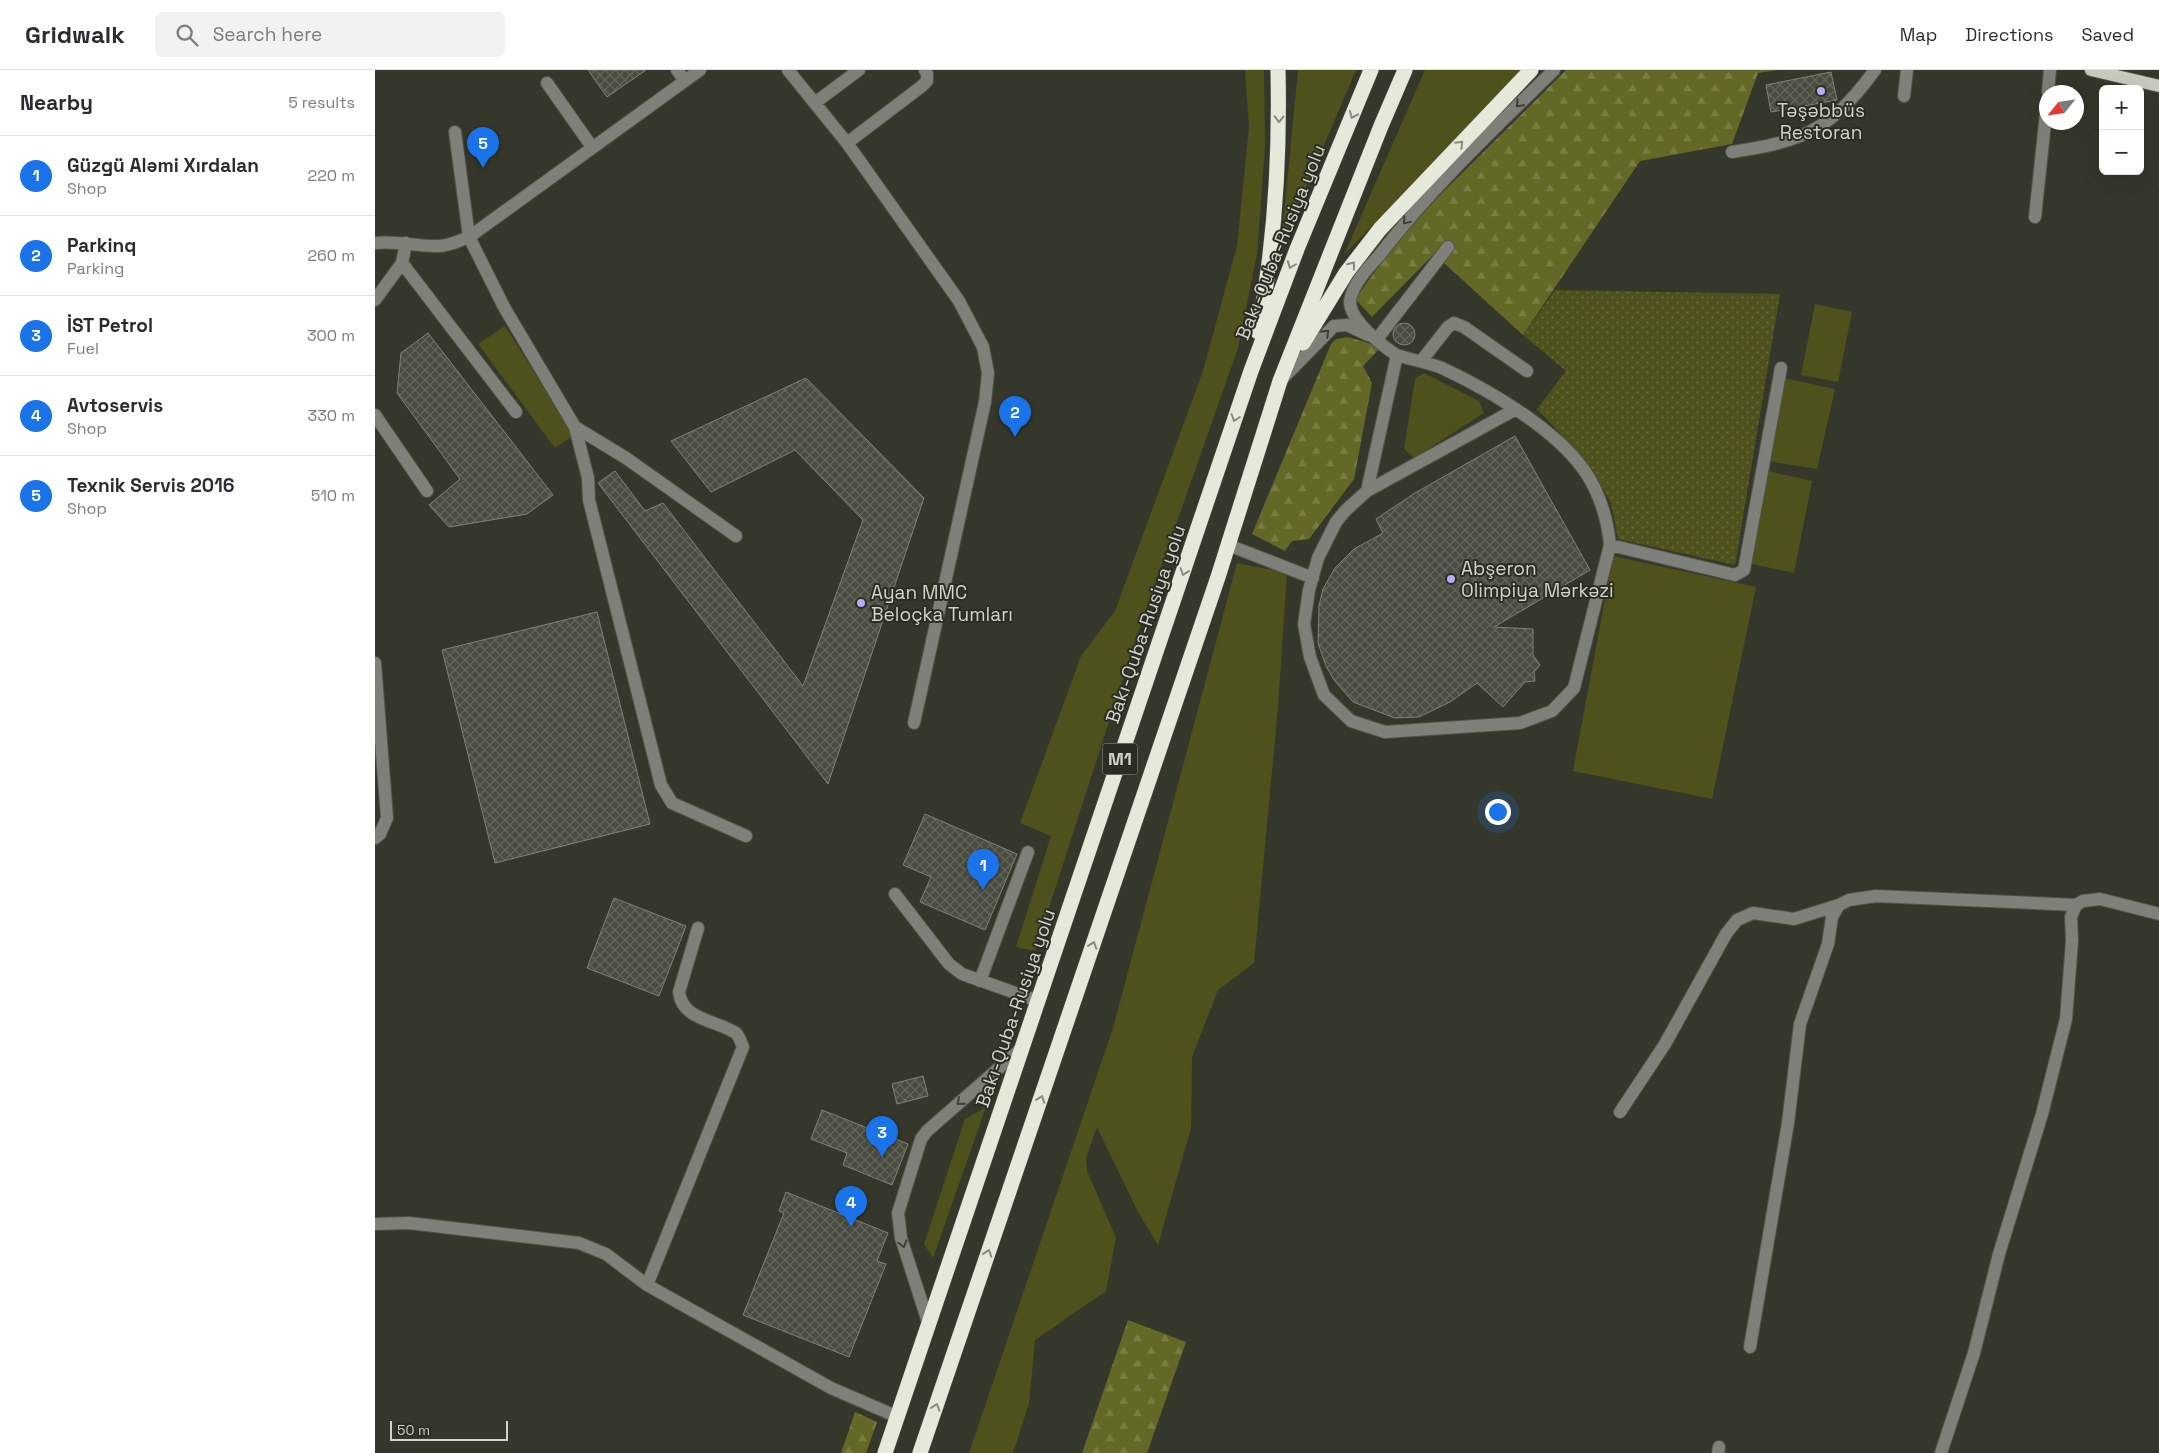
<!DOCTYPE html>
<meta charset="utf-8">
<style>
:root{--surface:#fff;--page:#f2f2f3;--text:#2b2b33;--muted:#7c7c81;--line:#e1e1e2;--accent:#1a73e8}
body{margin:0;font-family:"Space Grotesk",sans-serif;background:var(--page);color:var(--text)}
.controls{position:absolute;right:15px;top:15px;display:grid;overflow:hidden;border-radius:8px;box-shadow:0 5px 20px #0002}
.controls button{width:45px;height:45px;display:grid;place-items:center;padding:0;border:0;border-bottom:1px solid var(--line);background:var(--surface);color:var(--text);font:25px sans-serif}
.compass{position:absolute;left:1664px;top:15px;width:45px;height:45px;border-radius:50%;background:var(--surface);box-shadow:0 5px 20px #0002;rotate:240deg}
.scale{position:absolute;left:15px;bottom:12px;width:118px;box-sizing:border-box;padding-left:5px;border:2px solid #d2d3cc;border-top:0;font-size:14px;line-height:18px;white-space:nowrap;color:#d2d3cc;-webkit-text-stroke:4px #2c2d22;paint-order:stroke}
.you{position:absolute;left:1122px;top:741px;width:18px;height:18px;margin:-12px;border:4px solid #fff;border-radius:50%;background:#1a73e8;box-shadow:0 0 0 8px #1a73e833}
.badge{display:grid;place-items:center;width:32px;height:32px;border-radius:50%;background:var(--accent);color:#fff;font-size:16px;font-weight:700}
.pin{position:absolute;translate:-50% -41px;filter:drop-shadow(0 1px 2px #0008)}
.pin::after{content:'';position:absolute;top:26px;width:18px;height:15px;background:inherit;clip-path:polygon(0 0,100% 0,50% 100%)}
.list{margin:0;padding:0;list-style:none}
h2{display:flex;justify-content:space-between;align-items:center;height:65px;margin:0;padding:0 20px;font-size:21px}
h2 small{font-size:16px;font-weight:400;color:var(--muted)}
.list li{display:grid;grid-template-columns:32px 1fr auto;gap:15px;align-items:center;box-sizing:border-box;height:80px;padding:0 20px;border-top:1px solid var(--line)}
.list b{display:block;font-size:19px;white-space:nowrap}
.list p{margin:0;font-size:16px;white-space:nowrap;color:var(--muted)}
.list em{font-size:16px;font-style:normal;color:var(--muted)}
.icon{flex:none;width:28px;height:28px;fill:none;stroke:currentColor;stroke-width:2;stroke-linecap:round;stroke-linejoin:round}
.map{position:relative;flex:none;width:1784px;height:1383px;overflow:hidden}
header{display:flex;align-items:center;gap:30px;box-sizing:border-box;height:70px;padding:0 25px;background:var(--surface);border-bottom:1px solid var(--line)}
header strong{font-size:24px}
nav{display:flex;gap:28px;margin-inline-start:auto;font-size:18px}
.search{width:350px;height:45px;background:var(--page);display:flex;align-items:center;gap:12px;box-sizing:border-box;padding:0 18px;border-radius:8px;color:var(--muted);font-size:19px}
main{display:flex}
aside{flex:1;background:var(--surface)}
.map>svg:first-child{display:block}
</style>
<header>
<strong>Gridwalk</strong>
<div class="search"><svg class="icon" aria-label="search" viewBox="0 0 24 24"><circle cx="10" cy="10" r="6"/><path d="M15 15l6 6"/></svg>Search here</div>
<nav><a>Map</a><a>Directions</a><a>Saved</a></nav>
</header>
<main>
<aside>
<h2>Nearby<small>5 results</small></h2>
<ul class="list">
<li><span class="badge">1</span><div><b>Güzgü Aləmi Xırdalan</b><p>Shop</p></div><em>220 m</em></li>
<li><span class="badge">2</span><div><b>Parkinq</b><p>Parking</p></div><em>260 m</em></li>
<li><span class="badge">3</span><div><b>İST Petrol</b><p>Fuel</p></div><em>300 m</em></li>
<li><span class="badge">4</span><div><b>Avtoservis</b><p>Shop</p></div><em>330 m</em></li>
<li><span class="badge">5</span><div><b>Texnik Servis 2016</b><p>Shop</p></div><em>510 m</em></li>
</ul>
</aside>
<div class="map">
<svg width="1784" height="1383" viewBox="0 0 1784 1383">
<defs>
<pattern id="forest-firs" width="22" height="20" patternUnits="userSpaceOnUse" patternTransform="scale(1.25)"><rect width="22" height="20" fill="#646826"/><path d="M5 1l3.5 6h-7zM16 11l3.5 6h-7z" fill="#797d44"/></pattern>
<pattern id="park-dots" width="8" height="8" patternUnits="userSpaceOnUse" patternTransform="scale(1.25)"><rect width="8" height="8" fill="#4e511c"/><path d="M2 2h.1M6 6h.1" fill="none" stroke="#67693c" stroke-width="1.8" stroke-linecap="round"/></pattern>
<pattern id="building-cross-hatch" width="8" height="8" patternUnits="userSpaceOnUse" patternTransform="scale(1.25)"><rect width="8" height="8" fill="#4b4c40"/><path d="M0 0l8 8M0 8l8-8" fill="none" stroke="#64655a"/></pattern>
</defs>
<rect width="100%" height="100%" fill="#36372b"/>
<path fill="#4e511c" d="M 870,0 L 889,0 L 890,77 L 882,184 L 863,278 L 759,574 L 660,881 L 641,877 L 676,766 L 645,753 L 706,586 L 740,541 L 828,301 L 862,176 L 874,56 Z
M 923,0 L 981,0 L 906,176 Z
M 1050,0 L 1147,0 L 969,185 Z
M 1440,234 L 1477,242 L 1463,312 L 1426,305 Z
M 130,256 L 199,365 L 180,378 L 103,274 Z
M 1049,303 L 1104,331 L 1109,343 L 1039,388 L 1029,379 L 1040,309 Z
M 1409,308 L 1460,319 L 1442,399 L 1392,391 Z
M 1393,401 L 1437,411 L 1419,503 L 1373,493 Z
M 1238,486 L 1381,517 L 1337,729 L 1198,701 Z
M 862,493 L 912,503 L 903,637 L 879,893 L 843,920 L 817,987 L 816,1058 L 783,1175 L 763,1142 L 722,1057 L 711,1088 L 712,1101 L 741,1168 L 731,1221 L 660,1270 L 654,1333 L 638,1383 L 594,1383 L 738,958 Z
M 611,1037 L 558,1188 L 549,1174 L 590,1049 Z"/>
<path fill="url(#forest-firs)" d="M 1191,0 L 1403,0 L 1383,3 L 1357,74 L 1265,91 L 1148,265 L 1059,184 L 997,247 L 980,229 L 1022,171 L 1063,127 Z
M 973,267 L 1006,277 L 988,296 L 997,313 L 979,409 L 934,469 L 917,471 L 910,481 L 877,464 L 956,274 L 961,269 Z
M 753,1250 L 811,1272 L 772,1383 L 707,1383 Z
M 480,1342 L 502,1352 L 491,1383 L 466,1383 Z"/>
<path fill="url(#park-dots)" d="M 1180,220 L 1405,224 L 1360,495 L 1243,469 L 1236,433 L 1212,392 L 1162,339 L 1191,301 L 1148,265 Z"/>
<path fill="url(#building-cross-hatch)" stroke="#808275" d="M 213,0 L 271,0 L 232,27 Z
M 1456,2 L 1462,30 L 1396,42 L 1391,15 Z
M1018 264a11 11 0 1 1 22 0a11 11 0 1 1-22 0Z
M 53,263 L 178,425 L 152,444 L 74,457 L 54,435 L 85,409 L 22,323 L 26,283 Z
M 431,308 L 549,428 L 453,714 L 223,413 L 240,401 L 270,441 L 288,433 L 428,616 L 488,450 L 420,380 L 336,422 L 296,371 Z
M 1140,366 L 1215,500 L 1119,557 L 1158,559 L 1158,585 L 1165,595 L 1159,602 L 1160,611 L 1150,612 L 1128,637 L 1102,613 L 1075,632 L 1044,647 L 1020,648 L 978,632 L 959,610 L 951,596 L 943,573 L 944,536 L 948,519 L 960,498 L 979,479 L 1008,463 L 1001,449 L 1040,423 Z
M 222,542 L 275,754 L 120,793 L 67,580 Z
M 550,744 L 642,784 L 610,860 L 545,832 L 556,807 L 528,795 Z
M 239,828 L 311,856 L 284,926 L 212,898 Z
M 548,1006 L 553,1026 L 522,1034 L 517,1014 Z
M 447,1040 L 533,1074 L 517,1115 L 468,1095 L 472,1083 L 436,1069 Z
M 411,1122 L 513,1163 L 502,1191 L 511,1194 L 474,1287 L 368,1245 L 409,1143 L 404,1141 Z"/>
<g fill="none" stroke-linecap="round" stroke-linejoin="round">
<defs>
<path id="minor" d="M 302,0 L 310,11
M 413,0 L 472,73 L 584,231 L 608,277 L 613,303 L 610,332 L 539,653
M 172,13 L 217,77
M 1673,22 L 1675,0
M 1529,26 L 1532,0
M 441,32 L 484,0
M 80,62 L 94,167 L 129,237 L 200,357 L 251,388 L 361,466
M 472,73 L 547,16 L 552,11 L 552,4 L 550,0
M 1357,82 C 1380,78 1403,75 1425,66 C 1457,54 1480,27 1500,0
M 1660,147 L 1672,34
M 0,173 C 21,170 42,177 64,176 C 74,176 84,171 94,167 L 325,0
M 27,193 L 141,342
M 0,230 L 27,193 L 31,173
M 1002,269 L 1073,177
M 1047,290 L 1073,257 L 1079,253 L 1089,257 L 1152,301
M 907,309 L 959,256 L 972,255 L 993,265
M 1141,339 L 992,421 L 971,440 L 961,452 L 943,488 L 934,520 L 929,554 L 935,587 L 949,625 L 976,651 L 1010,662 L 1145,653 L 1177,641 L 1199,618 L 1235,475 C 1233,455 1228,435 1219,417 C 1195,366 1116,321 1067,298 C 1054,292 1030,289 1020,284 C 1006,275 974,249 975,231 C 977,215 993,198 1003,187 C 1055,119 1118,60 1179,0
M 0,345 L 52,421
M 200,357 L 213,408 L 214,430 L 286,715 L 297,733 L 371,766
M 992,421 L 1022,285
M 853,475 L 938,508
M 1235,475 L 1360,505 L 1369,500 L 1406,298
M 0,593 L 12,748 L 5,764 L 0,768
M 520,824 L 574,894 L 587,904 L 663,931
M 605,911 L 653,782
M 1245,1042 L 1290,974 L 1351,864 L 1362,850 L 1378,843 L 1419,849 L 1464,835
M 0,1154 L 34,1153 L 204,1173 L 231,1184 L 272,1215 L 456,1318 L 523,1347
M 272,1215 L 368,977 C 366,972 364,966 361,963 C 341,950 307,950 304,922 L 323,858
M 554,1255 L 526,1168 L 523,1143 L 546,1069 L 552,1061 L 648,977
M 1375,1277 L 1413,1053 L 1425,954 L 1453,874 L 1457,847 L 1464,835 L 1474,830 L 1501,826 L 1701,835
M 1343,1383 L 1344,1377
M 1566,1383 L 1599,1283 L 1624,1184 L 1667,1044 L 1691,949 L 1697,871 L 1696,847 L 1701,835 L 1708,831 L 1725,829 L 1784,844"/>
<path id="major" d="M 1716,0 L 1784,16"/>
<path id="highway" d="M 883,262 C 900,175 905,89 903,0
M 928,273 L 971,203 L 1005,159 L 1156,0
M 510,1383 L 876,301 L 922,179 L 996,0
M 545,1383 L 843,507 L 905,311 L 1006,56 L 1030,0"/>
</defs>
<use href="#minor" stroke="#525348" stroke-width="14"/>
<use href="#major" stroke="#525348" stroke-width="14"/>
<use href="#highway" stroke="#525348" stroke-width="16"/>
<use href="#minor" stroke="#80807a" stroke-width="12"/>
<use href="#major" stroke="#c9cabe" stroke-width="12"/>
<use href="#highway" stroke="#e6e8d9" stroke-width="15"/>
</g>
<defs><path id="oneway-chevron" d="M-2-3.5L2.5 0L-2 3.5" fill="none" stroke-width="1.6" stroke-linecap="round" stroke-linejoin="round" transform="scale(1.25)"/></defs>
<g stroke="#3d3e34">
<use href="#oneway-chevron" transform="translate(1144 34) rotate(135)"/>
<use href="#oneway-chevron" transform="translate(1031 151) rotate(130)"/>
<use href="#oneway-chevron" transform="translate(951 263) rotate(-44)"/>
<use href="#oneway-chevron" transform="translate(585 1032) rotate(139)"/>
<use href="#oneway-chevron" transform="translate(528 1174) rotate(74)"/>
</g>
<g stroke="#898a7e">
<use href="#oneway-chevron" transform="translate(978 45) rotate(112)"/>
<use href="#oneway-chevron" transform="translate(904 49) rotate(91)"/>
<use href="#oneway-chevron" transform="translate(1085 74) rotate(-46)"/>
<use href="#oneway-chevron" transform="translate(916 195) rotate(111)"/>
<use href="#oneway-chevron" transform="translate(977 195) rotate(-52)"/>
<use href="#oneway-chevron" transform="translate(860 348) rotate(108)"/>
<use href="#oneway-chevron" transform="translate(809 502) rotate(109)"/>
<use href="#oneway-chevron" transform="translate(718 875) rotate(-71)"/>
<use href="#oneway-chevron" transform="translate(666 1029) rotate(-71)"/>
<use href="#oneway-chevron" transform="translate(613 1183) rotate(-71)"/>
<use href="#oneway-chevron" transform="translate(561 1337) rotate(-71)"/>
</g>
<g fill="#b9abf7" stroke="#2c2d22" stroke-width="2">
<circle cx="1446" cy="21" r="5"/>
<circle cx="1076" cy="509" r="5"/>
<circle cx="486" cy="533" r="5"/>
</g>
<g text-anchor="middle" stroke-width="4" stroke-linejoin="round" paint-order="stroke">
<rect fill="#2c2d22" stroke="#a0a199" stroke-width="1" x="727.5" y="673.5" width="35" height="31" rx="4"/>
<g font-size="18" font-weight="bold" fill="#d2d3cc">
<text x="745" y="695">M1</text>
</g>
<g font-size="19" fill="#d2d3cc" stroke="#2c2d22" text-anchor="start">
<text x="1446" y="47" text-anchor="middle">Təşəbbüs<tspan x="1446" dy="22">Restoran</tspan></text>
<text x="1086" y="505">Abşeron<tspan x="1086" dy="22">Olimpiya Mərkəzi</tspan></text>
<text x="496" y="529">Ayan MMC<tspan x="496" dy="22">Beloçka Tumları</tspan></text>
</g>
<g font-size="19" fill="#d2d3cc" stroke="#2c2d22">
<text transform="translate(905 172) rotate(-68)" y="7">Bakı-Quba-Rusiya yolu</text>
<text transform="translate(770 554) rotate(-71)" y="7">Bakı-Quba-Rusiya yolu</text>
<text transform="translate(640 938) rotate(-71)" y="7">Bakı-Quba-Rusiya yolu</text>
</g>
</g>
</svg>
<div class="controls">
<button>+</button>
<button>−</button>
</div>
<svg class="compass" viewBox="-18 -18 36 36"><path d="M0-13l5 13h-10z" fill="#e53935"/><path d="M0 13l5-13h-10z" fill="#7c7c81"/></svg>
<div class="scale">50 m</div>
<div class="you"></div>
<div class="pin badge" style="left:608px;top:820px">1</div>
<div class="pin badge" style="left:640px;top:367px">2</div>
<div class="pin badge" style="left:507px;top:1087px">3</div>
<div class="pin badge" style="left:476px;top:1157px">4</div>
<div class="pin badge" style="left:108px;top:98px">5</div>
</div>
</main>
